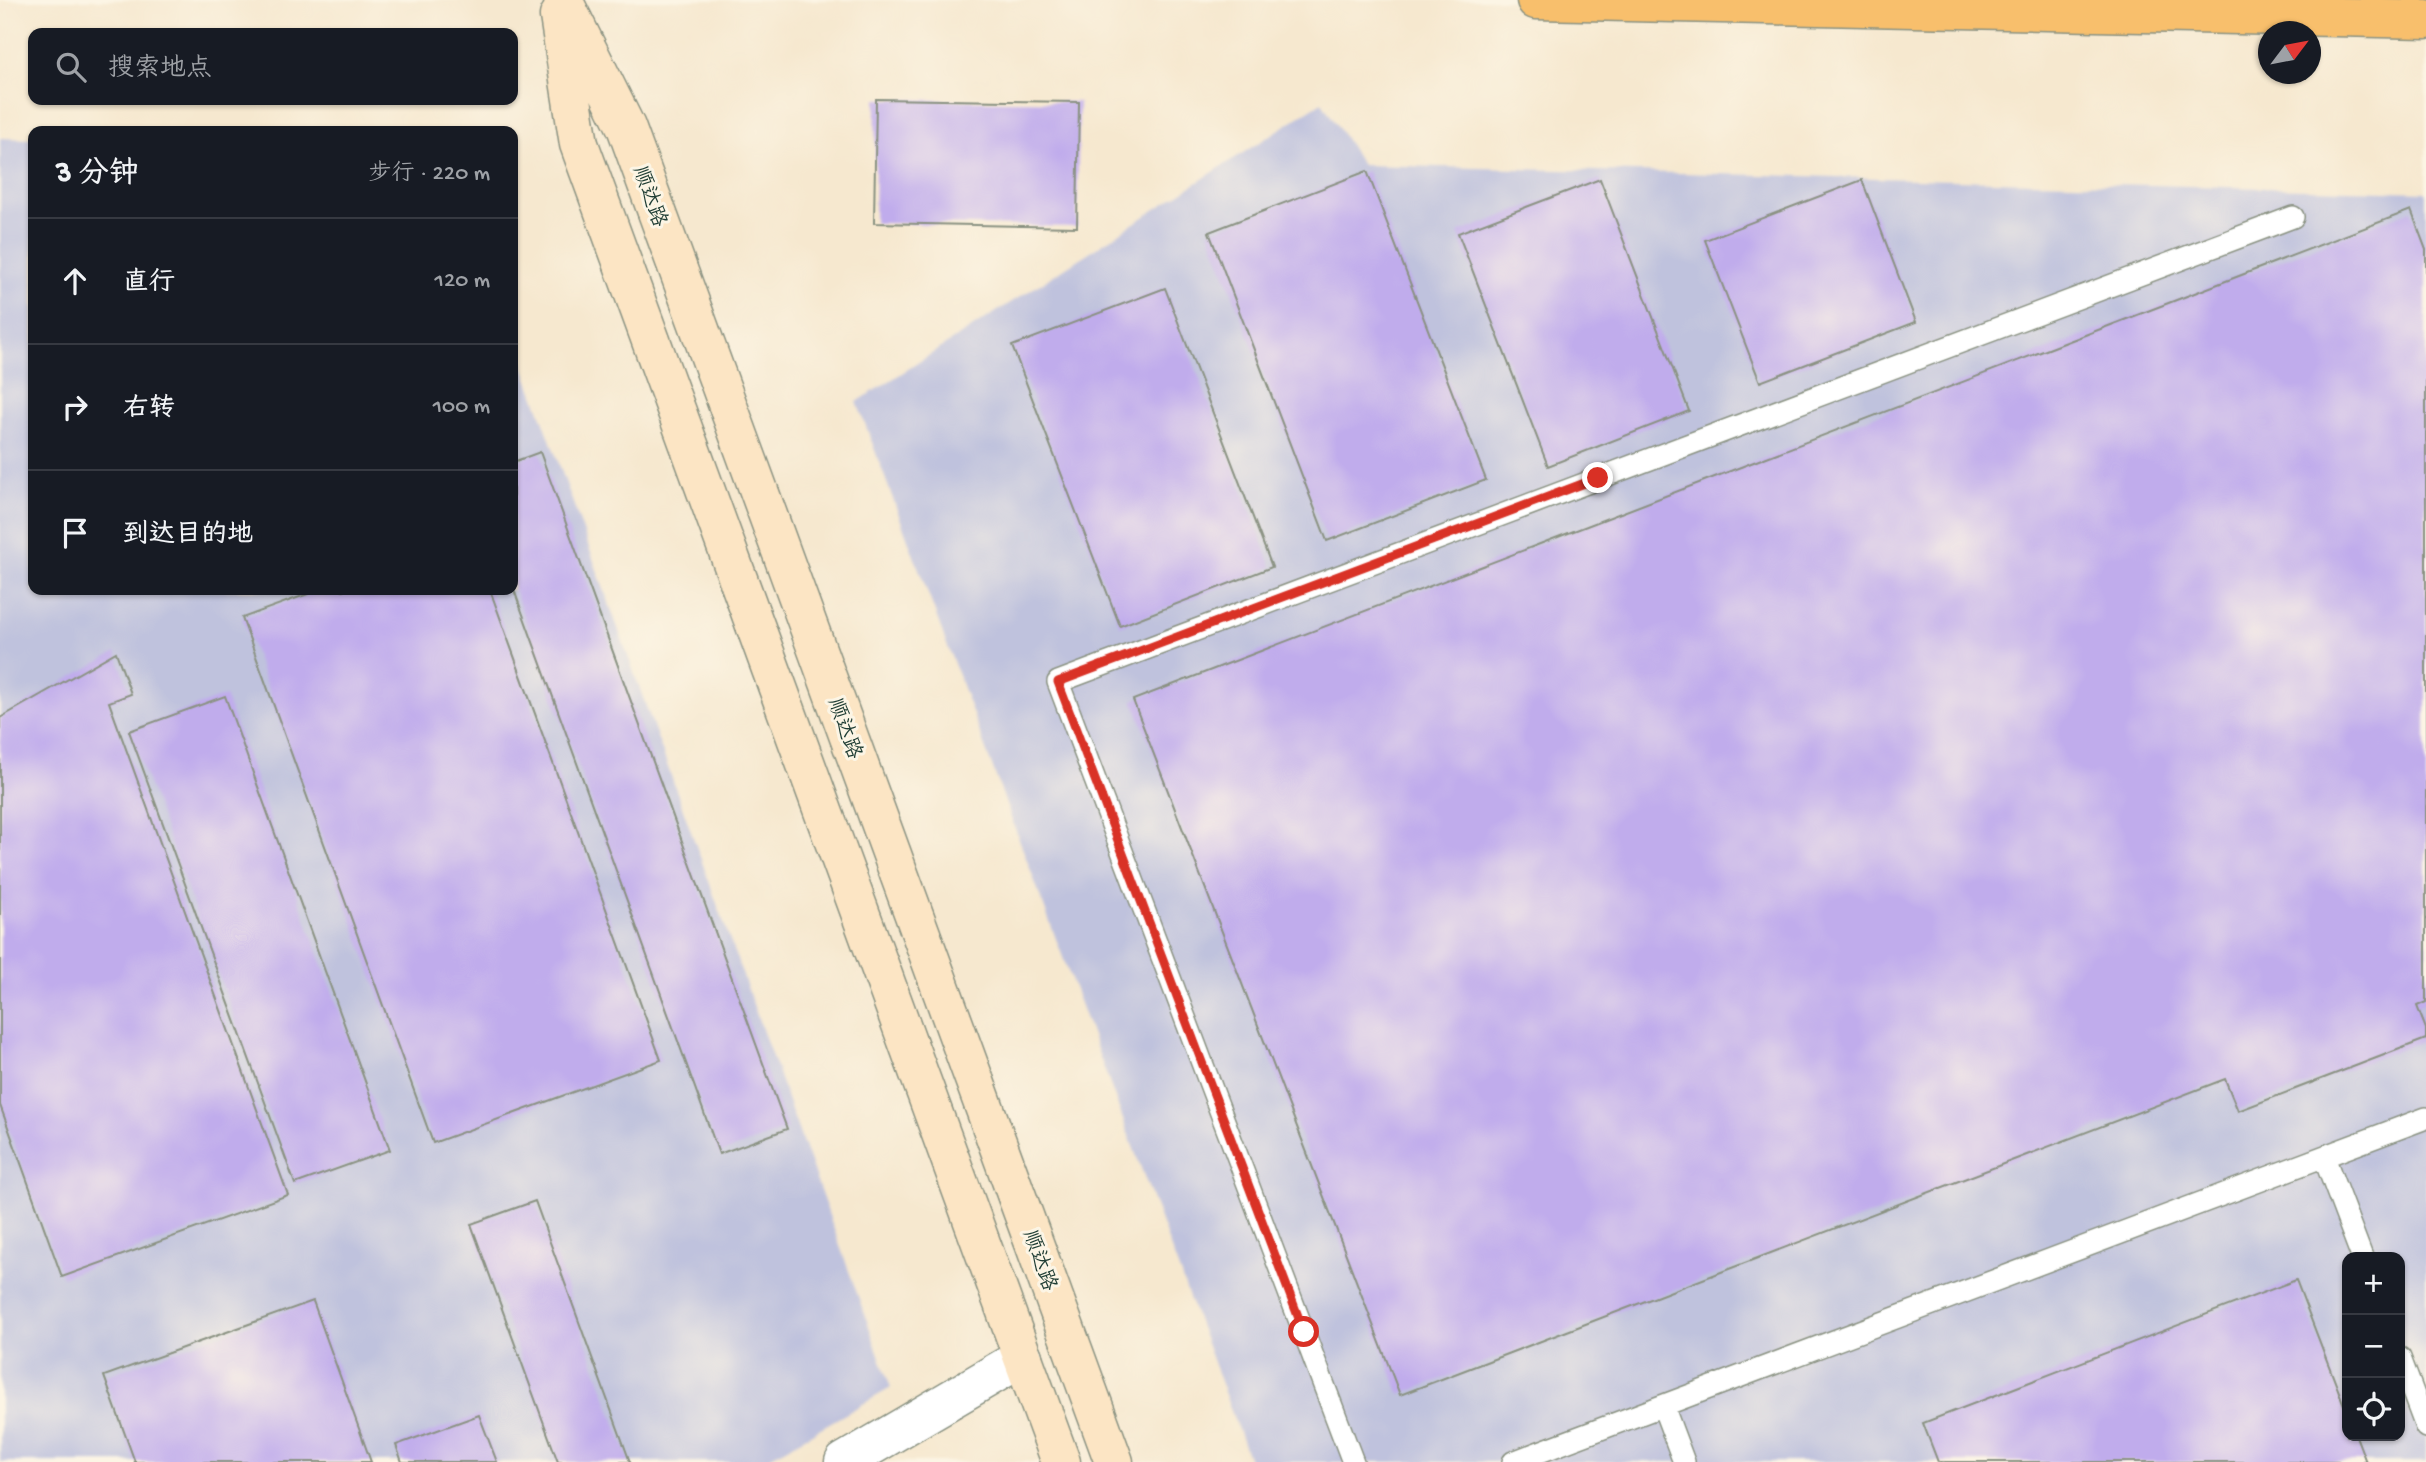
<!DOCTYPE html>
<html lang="zh">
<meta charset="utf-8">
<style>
:root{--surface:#171b24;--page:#20242c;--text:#f1f3f6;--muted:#9ea1a6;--line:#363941}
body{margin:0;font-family:"Gochi Hand","LXGW WenKai TC",sans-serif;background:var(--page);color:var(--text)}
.controls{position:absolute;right:21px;bottom:21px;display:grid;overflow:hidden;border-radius:14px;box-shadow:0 2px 5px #0004}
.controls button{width:63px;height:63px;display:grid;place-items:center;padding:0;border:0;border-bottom:2px solid var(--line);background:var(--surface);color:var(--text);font:35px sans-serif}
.compass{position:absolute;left:2258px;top:21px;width:63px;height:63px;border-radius:50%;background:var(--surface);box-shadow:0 2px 5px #0004;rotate:58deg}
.stop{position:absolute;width:21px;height:21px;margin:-16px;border:5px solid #d93025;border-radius:50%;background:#fff}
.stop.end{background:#d93025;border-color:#fff;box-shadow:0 2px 7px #0008}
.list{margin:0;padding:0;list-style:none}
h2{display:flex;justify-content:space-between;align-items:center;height:91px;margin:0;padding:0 28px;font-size:30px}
h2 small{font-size:23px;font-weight:400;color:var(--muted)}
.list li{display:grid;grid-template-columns:46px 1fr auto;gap:21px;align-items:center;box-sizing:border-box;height:126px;padding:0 28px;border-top:2px solid var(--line)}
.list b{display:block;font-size:26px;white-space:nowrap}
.list em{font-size:23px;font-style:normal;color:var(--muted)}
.icon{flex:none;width:38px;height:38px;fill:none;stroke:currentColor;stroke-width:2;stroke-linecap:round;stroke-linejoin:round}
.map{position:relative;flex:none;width:2426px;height:1462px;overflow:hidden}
.search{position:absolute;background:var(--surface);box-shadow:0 2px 5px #0004;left:28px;top:28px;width:490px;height:77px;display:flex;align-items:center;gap:18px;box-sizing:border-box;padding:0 24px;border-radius:14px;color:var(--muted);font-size:26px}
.panel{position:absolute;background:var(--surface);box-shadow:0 2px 5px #0004;left:28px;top:126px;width:490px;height:469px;border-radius:14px}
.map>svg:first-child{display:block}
</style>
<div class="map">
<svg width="2426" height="1462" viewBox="0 0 2426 1462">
<rect width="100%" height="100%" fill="#fcf5e5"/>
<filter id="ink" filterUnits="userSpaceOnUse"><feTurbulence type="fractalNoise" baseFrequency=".0143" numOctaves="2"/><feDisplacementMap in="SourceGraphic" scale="14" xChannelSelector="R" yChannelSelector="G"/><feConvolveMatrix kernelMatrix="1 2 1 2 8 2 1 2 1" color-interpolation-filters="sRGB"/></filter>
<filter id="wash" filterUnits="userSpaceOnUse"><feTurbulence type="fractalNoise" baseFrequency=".00686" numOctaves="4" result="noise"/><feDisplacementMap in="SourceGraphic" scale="28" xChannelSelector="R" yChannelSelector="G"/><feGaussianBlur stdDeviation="1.57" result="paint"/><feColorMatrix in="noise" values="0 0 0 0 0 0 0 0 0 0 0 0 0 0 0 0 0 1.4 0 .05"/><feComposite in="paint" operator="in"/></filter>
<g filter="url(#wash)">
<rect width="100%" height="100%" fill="#f6e8cf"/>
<path fill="#bfc2dd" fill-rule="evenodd" d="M 1322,102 L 1362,165 L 2426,192 L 2426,1462 L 1250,1462 L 857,402 ZM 2347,1257 L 2400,1257 L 2400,1436 L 2347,1436 Z
M 0,138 L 33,139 L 33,590 L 513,590 L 513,336 L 891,1388 L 761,1462 L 0,1462 Z"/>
<g id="blocks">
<path fill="#c0acec" d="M 876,99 L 1079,102 L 1077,227 L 874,223 Z
M 1367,171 L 1486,480 L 1327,541 L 1209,232 Z
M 1600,179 L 1689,411 L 1548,466 L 1458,233 Z
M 1862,180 L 1916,322 L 1760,382 L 1705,240 Z
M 2411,210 L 2426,250 L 2426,1002 L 2417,1006 L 2426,1029 L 2426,1039 L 2238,1111 L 2225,1079 L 1400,1395 L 1133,700 Z
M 1165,288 L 1272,567 L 1120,626 L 1012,346 Z
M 540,452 L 787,1129 L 719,1154 L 513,587 L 513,462 Z
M 319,590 L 490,590 L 661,1060 L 433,1143 L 242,618 Z
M 116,652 L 131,694 L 109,702 L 288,1195 L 62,1277 L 0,1105 L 0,718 Z
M 225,696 L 390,1150 L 295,1184 L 129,731 Z
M 535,1201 L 630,1462 L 558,1462 L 471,1224 Z
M 2296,1280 L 2347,1413 L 2347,1436 L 2356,1436 L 2366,1462 L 1938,1462 L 1923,1423 Z
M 313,1301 L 371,1462 L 135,1462 L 104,1376 Z
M 479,1415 L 497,1462 L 402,1462 L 396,1445 Z"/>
</g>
</g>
<g filter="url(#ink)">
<use href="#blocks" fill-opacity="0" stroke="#8a9282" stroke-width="2"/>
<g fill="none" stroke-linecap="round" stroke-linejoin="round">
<defs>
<path id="service" d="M 2324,1157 L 2362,1257
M 2400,1358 L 2426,1427
M 1663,1406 L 1684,1462
M 1353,1462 L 1058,682 L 2293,217
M 1513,1462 L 2426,1118"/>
<path id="minor" d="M 844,1462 L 1023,1357"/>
<path id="secondary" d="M 563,0 L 626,127 L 1114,1462
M 559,16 L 579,144 L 1061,1462"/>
<path id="trunk" d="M 1536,0 L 2426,19"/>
</defs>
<use href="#service" stroke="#8a9282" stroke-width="24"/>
<use href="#minor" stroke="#8a9282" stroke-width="41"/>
<use href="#secondary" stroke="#8a9282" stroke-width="41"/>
<use href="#trunk" stroke="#8a9282" stroke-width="41"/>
<use href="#service" stroke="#fff" stroke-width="21"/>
<use href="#minor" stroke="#fff" stroke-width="38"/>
<use href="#secondary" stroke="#fce5c4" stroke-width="38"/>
<use href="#trunk" stroke="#f8bf6c" stroke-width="38"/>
</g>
</g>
<g fill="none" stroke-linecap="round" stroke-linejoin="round" filter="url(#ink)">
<path stroke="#d93025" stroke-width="9" d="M 1304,1332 L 1058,682 L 1598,478"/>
</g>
<g text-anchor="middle" stroke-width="6" stroke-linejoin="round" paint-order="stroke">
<g font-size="21" fill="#1f3d34" stroke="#fcf5e5">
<text transform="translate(651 196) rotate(70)" y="7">顺达路</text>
<text transform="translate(846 728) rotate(70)" y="7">顺达路</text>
<text transform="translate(1041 1260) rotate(70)" y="7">顺达路</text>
</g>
</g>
</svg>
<div class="controls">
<button>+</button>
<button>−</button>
<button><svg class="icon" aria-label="locate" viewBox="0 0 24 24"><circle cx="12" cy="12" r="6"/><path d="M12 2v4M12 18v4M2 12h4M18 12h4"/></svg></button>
</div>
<svg class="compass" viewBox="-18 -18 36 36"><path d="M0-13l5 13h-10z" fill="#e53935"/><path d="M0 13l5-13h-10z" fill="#9ea1a6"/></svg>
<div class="stop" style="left:1304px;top:1332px"></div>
<div class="stop end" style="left:1598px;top:478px"></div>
<div class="search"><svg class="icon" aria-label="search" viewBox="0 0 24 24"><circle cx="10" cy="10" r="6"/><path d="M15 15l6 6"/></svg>搜索地点</div>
<section class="panel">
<h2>3 分钟<small>步行 · 220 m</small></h2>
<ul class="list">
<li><svg class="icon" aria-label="ahead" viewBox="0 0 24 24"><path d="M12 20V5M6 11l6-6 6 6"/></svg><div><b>直行</b></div><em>120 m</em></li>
<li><svg class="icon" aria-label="right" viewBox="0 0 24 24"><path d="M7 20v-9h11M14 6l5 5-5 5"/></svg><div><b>右转</b></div><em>100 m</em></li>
<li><svg class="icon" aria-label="arrive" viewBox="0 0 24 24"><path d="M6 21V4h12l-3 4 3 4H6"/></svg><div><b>到达目的地</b></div></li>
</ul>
</section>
</div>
